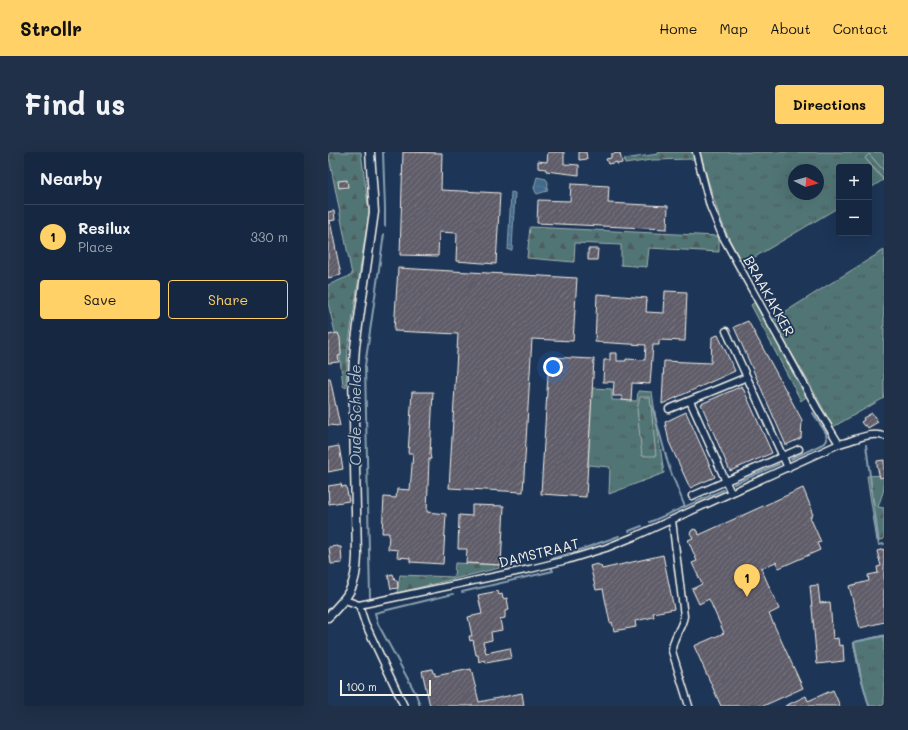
<!DOCTYPE html>
<meta charset="utf-8">
<style>
:root{--surface:#162841;--page:#1f3048;--text:#f1f3f6;--muted:#9ea6b1;--line:#35445a;--accent:#ffd166}
body{margin:0;font-family:Mali,sans-serif;background:var(--page);color:var(--text)}
.controls{position:absolute;right:12px;top:12px;display:grid;overflow:hidden;border-radius:4px;box-shadow:0 4px 16px #0002}
.controls button{width:36px;height:36px;display:grid;place-items:center;padding:0;border:0;border-bottom:1px solid var(--line);background:var(--surface);color:var(--text);font:20px sans-serif}
.compass{position:absolute;left:460px;top:12px;width:36px;height:36px;border-radius:50%;background:var(--surface);box-shadow:0 4px 16px #0002;rotate:95deg}
.scale{position:absolute;left:12px;bottom:10px;width:91px;box-sizing:border-box;padding-left:4px;border:2px solid #f4f1e8;border-top:0;font-size:11px;line-height:14px;white-space:nowrap;color:#f4f1e8;-webkit-text-stroke:3px #1d3557;paint-order:stroke}
.you{position:absolute;left:225px;top:215px;width:14px;height:14px;margin:-10px;border:3px solid #fff;border-radius:50%;background:#1a73e8;box-shadow:0 0 0 6px #1a73e833}
.badge{display:grid;place-items:center;width:26px;height:26px;border-radius:50%;background:var(--accent);color:#111;font-size:13px;font-weight:700}
.pin{position:absolute;translate:-50% -33px;filter:drop-shadow(0 1px 2px #0008)}
.pin::after{content:'';position:absolute;top:21px;width:14px;height:12px;background:inherit;clip-path:polygon(0 0,100% 0,50% 100%)}
.list{margin:0;padding:0;list-style:none}
h2{display:flex;justify-content:space-between;align-items:center;height:52px;margin:0;padding:0 16px;font-size:17px}
h2 small{font-size:13px;font-weight:400;color:var(--muted)}
.list li{display:grid;grid-template-columns:26px 1fr auto;gap:12px;align-items:center;box-sizing:border-box;height:64px;padding:0 16px;border-top:1px solid var(--line)}
.list b{display:block;font-size:15px;white-space:nowrap}
.list p{margin:0;font-size:13px;white-space:nowrap;color:var(--muted)}
.list em{font-size:13px;font-style:normal;color:var(--muted)}
.actions{display:flex;gap:8px;padding:12px 16px}
.actions a{flex:1;padding:9px 0;border:1px solid var(--accent);border-radius:4px;text-align:center;font-size:14px;color:var(--accent)}
.actions .main{background:var(--accent);color:#111}
.map{position:relative;flex:none;width:556px;height:554px;overflow:hidden;border-radius:4px}
header{display:flex;align-items:center;gap:24px;box-sizing:border-box;height:56px;padding:0 20px;background:var(--accent);color:#111}
header strong{font-size:19px}
nav{display:flex;gap:22px;margin-inline-start:auto;font-size:14px}
.intro{display:flex;align-items:center;justify-content:space-between;box-sizing:border-box;height:96px;padding:0 24px}
h1{margin:0;font-size:28px}
.button{padding:10px 18px;border-radius:4px;background:var(--accent);color:#111;font-size:14px;font-weight:700}
main{display:flex;gap:24px;padding:0 24px}
aside{flex:1;background:var(--surface);border-radius:4px;box-shadow:0 4px 16px #0002}
.map>svg:first-child{display:block}
</style>
<header>
<strong>Strollr</strong>
<nav><a>Home</a><a>Map</a><a>About</a><a>Contact</a></nav>
</header>
<div class="intro"><h1>Find us</h1><a class="button">Directions</a></div>
<main>
<aside>
<h2>Nearby<small></small></h2>
<ul class="list">
<li><span class="badge">1</span><div><b>Resilux</b><p>Place</p></div><em>330 m</em></li>
</ul>
<div class="actions"><a class="main">Save</a><a>Share</a></div>
</aside>
<div class="map">
<svg width="556" height="554" viewBox="0 0 556 554">
<defs>
<pattern id="grass-tufts" width="24" height="20" patternUnits="userSpaceOnUse"><rect width="24" height="20" fill="#517475"/><path d="M3 7l-1-3M5 7V3M7 7l1-3M15 17l-1-3M17 17v-4M19 17l1-3" fill="none" stroke="#4d5c5b"/></pattern>
<pattern id="forest-firs" width="22" height="20" patternUnits="userSpaceOnUse"><rect width="22" height="20" fill="#517475"/><path d="M5 1l3.5 6h-7zM16 11l3.5 6h-7z" fill="#4d5c5b"/></pattern>
<pattern id="water-waves" width="16" height="10" patternUnits="userSpaceOnUse"><rect width="16" height="10" fill="#436a8a"/><path d="M0 5q4-4 8 0t8 0" fill="none" stroke="#5f809a"/></pattern>
<pattern id="building-hatch" width="6" height="6" patternUnits="userSpaceOnUse"><rect width="6" height="6" fill="#605d6a"/><path d="M-1 1l2-2M0 6l6-6M5 7l2-2" fill="none" stroke="#77757f"/></pattern>
</defs>
<rect width="100%" height="100%" fill="#1d3557"/>
<filter id="ink" filterUnits="userSpaceOnUse"><feTurbulence type="fractalNoise" baseFrequency=".025" numOctaves="2"/><feDisplacementMap in="SourceGraphic" scale="8" xChannelSelector="R" yChannelSelector="G"/><feConvolveMatrix kernelMatrix="1 2 1 2 8 2 1 2 1" color-interpolation-filters="sRGB"/></filter>
<g filter="url(#ink)">
<path fill="url(#grass-tufts)" stroke="#a2b2ae" fill-rule="evenodd" d="M 372,0 L 556,0 L 556,19 L 541,2 L 537,6 L 555,28 L 541,37 L 541,15 L 511,15 L 511,55 L 415,112 C 393,78 383,39 372,0 ZM 466,18 L 490,18 L 490,42 L 466,42 Z
M 556,98 L 556,246 L 505,275 L 480,229 L 444,168 Z
M 264,236 L 284,237 L 284,248 L 309,249 L 310,239 L 324,240 L 336,321 L 281,342 L 282,315 L 260,313 Z
M 556,483 L 556,554 L 541,554 L 531,520 L 525,490 Z"/>
<path fill="url(#forest-firs)" stroke="#a2b2ae" d="M 0,0 L 33,0 L 41,60 L 20,196 L 18,236 L 15,234 L 11,197 L 0,151 L 0,133 L 24,123 Z
M 330,0 L 365,0 L 366,7 L 323,8 L 297,12 L 296,7 L 330,2 Z
M 541,2 L 556,19 L 556,29 L 554,25 L 537,6 Z
M 202,75 L 390,84 L 391,88 L 391,100 L 321,96 L 319,115 L 293,113 L 293,93 L 247,91 L 246,110 L 199,106 Z
M 427,150 L 479,244 L 473,249 L 423,153 Z
M 312,245 L 322,245 L 328,304 L 314,304 L 309,257 Z
M 556,323 L 556,337 L 550,355 L 556,356 L 556,387 L 549,389 L 539,324 Z
M 127,411 L 171,413 L 171,416 L 69,441 L 72,423 L 126,425 Z"/>
<path fill="url(#water-waves)" stroke="#8aa0b0" d="M 209,25 L 218,27 L 220,30 L 219,39 L 209,42 L 208,41 L 206,36 Z
M 183,40 L 187,41 L 184,98 L 180,98 Z"/>
<g fill="none" stroke-linecap="round" stroke-linejoin="round">
<path stroke="#8aa0b0" stroke-width="2" d="M 55,0 L 57,56 L 57,74
M 324,254 L 341,315 L 357,355
M 538,293 L 551,393 L 556,392
M 463,307 L 497,291 L 499,288 L 498,281 L 485,261
M 406,332 L 451,312
M 322,370 L 395,338
M 301,379 L 314,374
M 223,407 L 246,400 L 291,384
M 134,440 L 225,419 L 224,417
M 42,445 L 37,214 L 56,82
M 92,554 L 88,542 L 50,472 L 47,461 L 125,442
M 541,554 L 533,525 L 526,490 L 556,484"/>
</g>
<path fill="url(#building-hatch)" stroke="#f4f1e8" d="M 75,0 L 114,1 L 113,38 L 172,41 L 168,112 L 128,109 L 129,81 L 111,80 L 110,104 L 72,103 Z
M 220,0 L 236,0 L 236,12 L 251,13 L 251,23 L 218,19 L 218,17 L 210,16 L 210,9 L 219,10 Z
M 251,0 L 258,0 L 259,7 L 251,8 Z
M 292,1 L 294,11 L 289,12 L 289,10 L 280,12 L 278,7 L 283,6 L 283,2 Z
M 19,28 L 20,35 L 11,36 L 10,29 Z
M 243,32 L 281,34 L 280,51 L 340,54 L 339,77 L 209,71 L 210,48 L 242,49 Z
M 6,59 L 7,68 L 0,69 L 0,60 Z
M 2,69 L 13,123 L 0,126 L 0,70 Z
M 260,97 L 270,97 L 269,108 L 260,108 Z
M 70,116 L 249,126 L 245,189 L 204,187 L 195,340 L 121,336 L 130,182 L 66,179 Z
M 337,139 L 359,140 L 357,189 L 331,188 L 331,193 L 325,193 L 322,232 L 304,231 L 303,249 L 294,248 L 294,244 L 285,244 L 286,230 L 275,230 L 276,208 L 282,208 L 282,201 L 289,201 L 289,209 L 298,209 L 298,207 L 317,208 L 318,193 L 267,190 L 269,142 L 319,146 L 318,160 L 336,161 Z
M 420,169 L 474,268 L 473,286 L 458,293 L 406,175 Z
M 10,181 L 12,186 L 13,203 L 10,204 L 11,210 L 0,211 L 0,183 Z
M 390,183 L 407,219 L 334,252 L 336,209 L 383,211 L 384,185 Z
M 221,205 L 266,207 L 258,345 L 213,342 Z
M 0,226 L 2,226 L 12,274 L 0,273 Z
M 414,234 L 444,301 L 402,319 L 373,252 Z
M 84,240 L 105,240 L 102,302 L 103,307 L 101,307 L 99,360 L 118,362 L 115,412 L 82,410 L 82,406 L 69,405 L 70,398 L 60,397 L 61,381 L 54,381 L 56,345 L 68,346 L 69,337 L 82,338 L 85,301 L 80,301 Z
M 358,260 L 387,325 L 362,336 L 341,290 L 337,270 Z
M 544,261 L 550,270 L 540,276 L 538,273 L 536,274 L 533,270 L 536,268 L 535,266 Z
M 11,294 L 15,317 L 0,320 L 0,296 Z
M 556,308 L 556,325 L 552,326 L 549,314 L 549,309 Z
M 13,332 L 14,335 L 18,334 L 21,349 L 1,352 L 0,334 Z
M 475,336 L 484,358 L 483,358 L 485,363 L 482,365 L 493,390 L 489,391 L 492,398 L 451,416 L 448,410 L 433,416 L 451,457 L 441,462 L 475,536 L 435,554 L 393,554 L 366,494 L 396,481 L 381,447 L 371,452 L 364,437 L 374,432 L 364,411 L 369,409 L 360,388 L 365,386 L 362,381 L 364,378 L 366,377 L 370,379 L 371,383 Z
M 144,353 L 176,354 L 173,413 L 138,411 L 139,397 L 130,397 L 131,363 L 144,364 Z
M 10,394 L 10,395 L 13,395 L 14,411 L 3,412 L 1,395 Z
M 556,397 L 556,470 L 532,476 L 521,434 L 541,429 L 540,423 L 550,421 L 549,415 L 553,414 L 549,399 Z
M 335,403 L 346,457 L 325,461 L 326,465 L 307,469 L 308,475 L 286,479 L 284,470 L 282,471 L 275,437 L 268,438 L 262,414 L 269,412 L 273,414 L 274,417 Z
M 65,422 L 67,428 L 69,428 L 70,436 L 63,437 L 60,423 Z
M 490,433 L 492,451 L 502,450 L 505,487 L 510,486 L 511,494 L 515,493 L 516,509 L 489,512 L 482,434 Z
M 170,439 L 171,443 L 174,442 L 175,447 L 179,446 L 181,458 L 177,459 L 177,466 L 172,467 L 174,478 L 163,480 L 164,488 L 155,490 L 158,501 L 182,496 L 184,506 L 158,511 L 157,508 L 151,510 L 150,503 L 148,503 L 145,488 L 142,489 L 141,484 L 144,484 L 140,465 L 154,462 L 150,443 Z
M 104,517 L 105,521 L 107,521 L 107,524 L 143,517 L 151,550 L 194,541 L 196,554 L 102,554 L 94,519 Z
M 505,538 L 512,554 L 457,554 L 478,544 L 480,549 Z"/>
<g fill="none" stroke-linecap="round" stroke-linejoin="round">
<defs>
<path id="minor" d="M 368,0 L 382,54 L 394,83 L 489,256 L 511,292
M 398,179 L 460,316
M 362,249 L 403,341
M 341,257 L 419,225
M 364,344 L 471,297
M 344,368 L 356,464 C 354,477 344,485 344,499 L 361,554
M 17,448 L 31,453 L 202,417 L 239,408 L 278,396 L 308,384 L 511,292 C 525,289 542,279 556,284
M 31,453 L 37,471 L 76,554"/>
<path id="tertiary" d="M 0,465 C 21,444 28,435 29,404 L 25,223 L 27,195 L 46,60 L 42,0"/>
</defs>
<use href="#minor" stroke="#f4f1e8" stroke-width="9"/>
<use href="#tertiary" stroke="#f4f1e8" stroke-width="11"/>
<use href="#minor" stroke="#1d3557" stroke-width="6"/>
<use href="#tertiary" stroke="#1d3557" stroke-width="8"/>
</g>
</g>
<g text-anchor="middle" stroke-width="3.5" stroke-linejoin="round" paint-order="stroke">
<g font-size="14" fill="#f4f1e8" stroke="#1d3557">
<text transform="translate(441 144) rotate(61)" y="5">BRAAKAKKER</text>
<text transform="translate(211 401) rotate(-14)" y="5">DAMSTRAAT</text>
</g>
<g font-size="15" font-style="italic" fill="#b6c2c7" stroke="#1d3557">
<text transform="translate(28 263) rotate(-90)" y="5">Oude Schelde</text>
</g>
</g>
</svg>
<div class="controls">
<button>+</button>
<button>−</button>
</div>
<svg class="compass" viewBox="-18 -18 36 36"><path d="M0-13l5 13h-10z" fill="#e53935"/><path d="M0 13l5-13h-10z" fill="#9ea6b1"/></svg>
<div class="scale">100 m</div>
<div class="you"></div>
<div class="pin badge" style="left:419px;top:445px">1</div>
</div>
</main>
